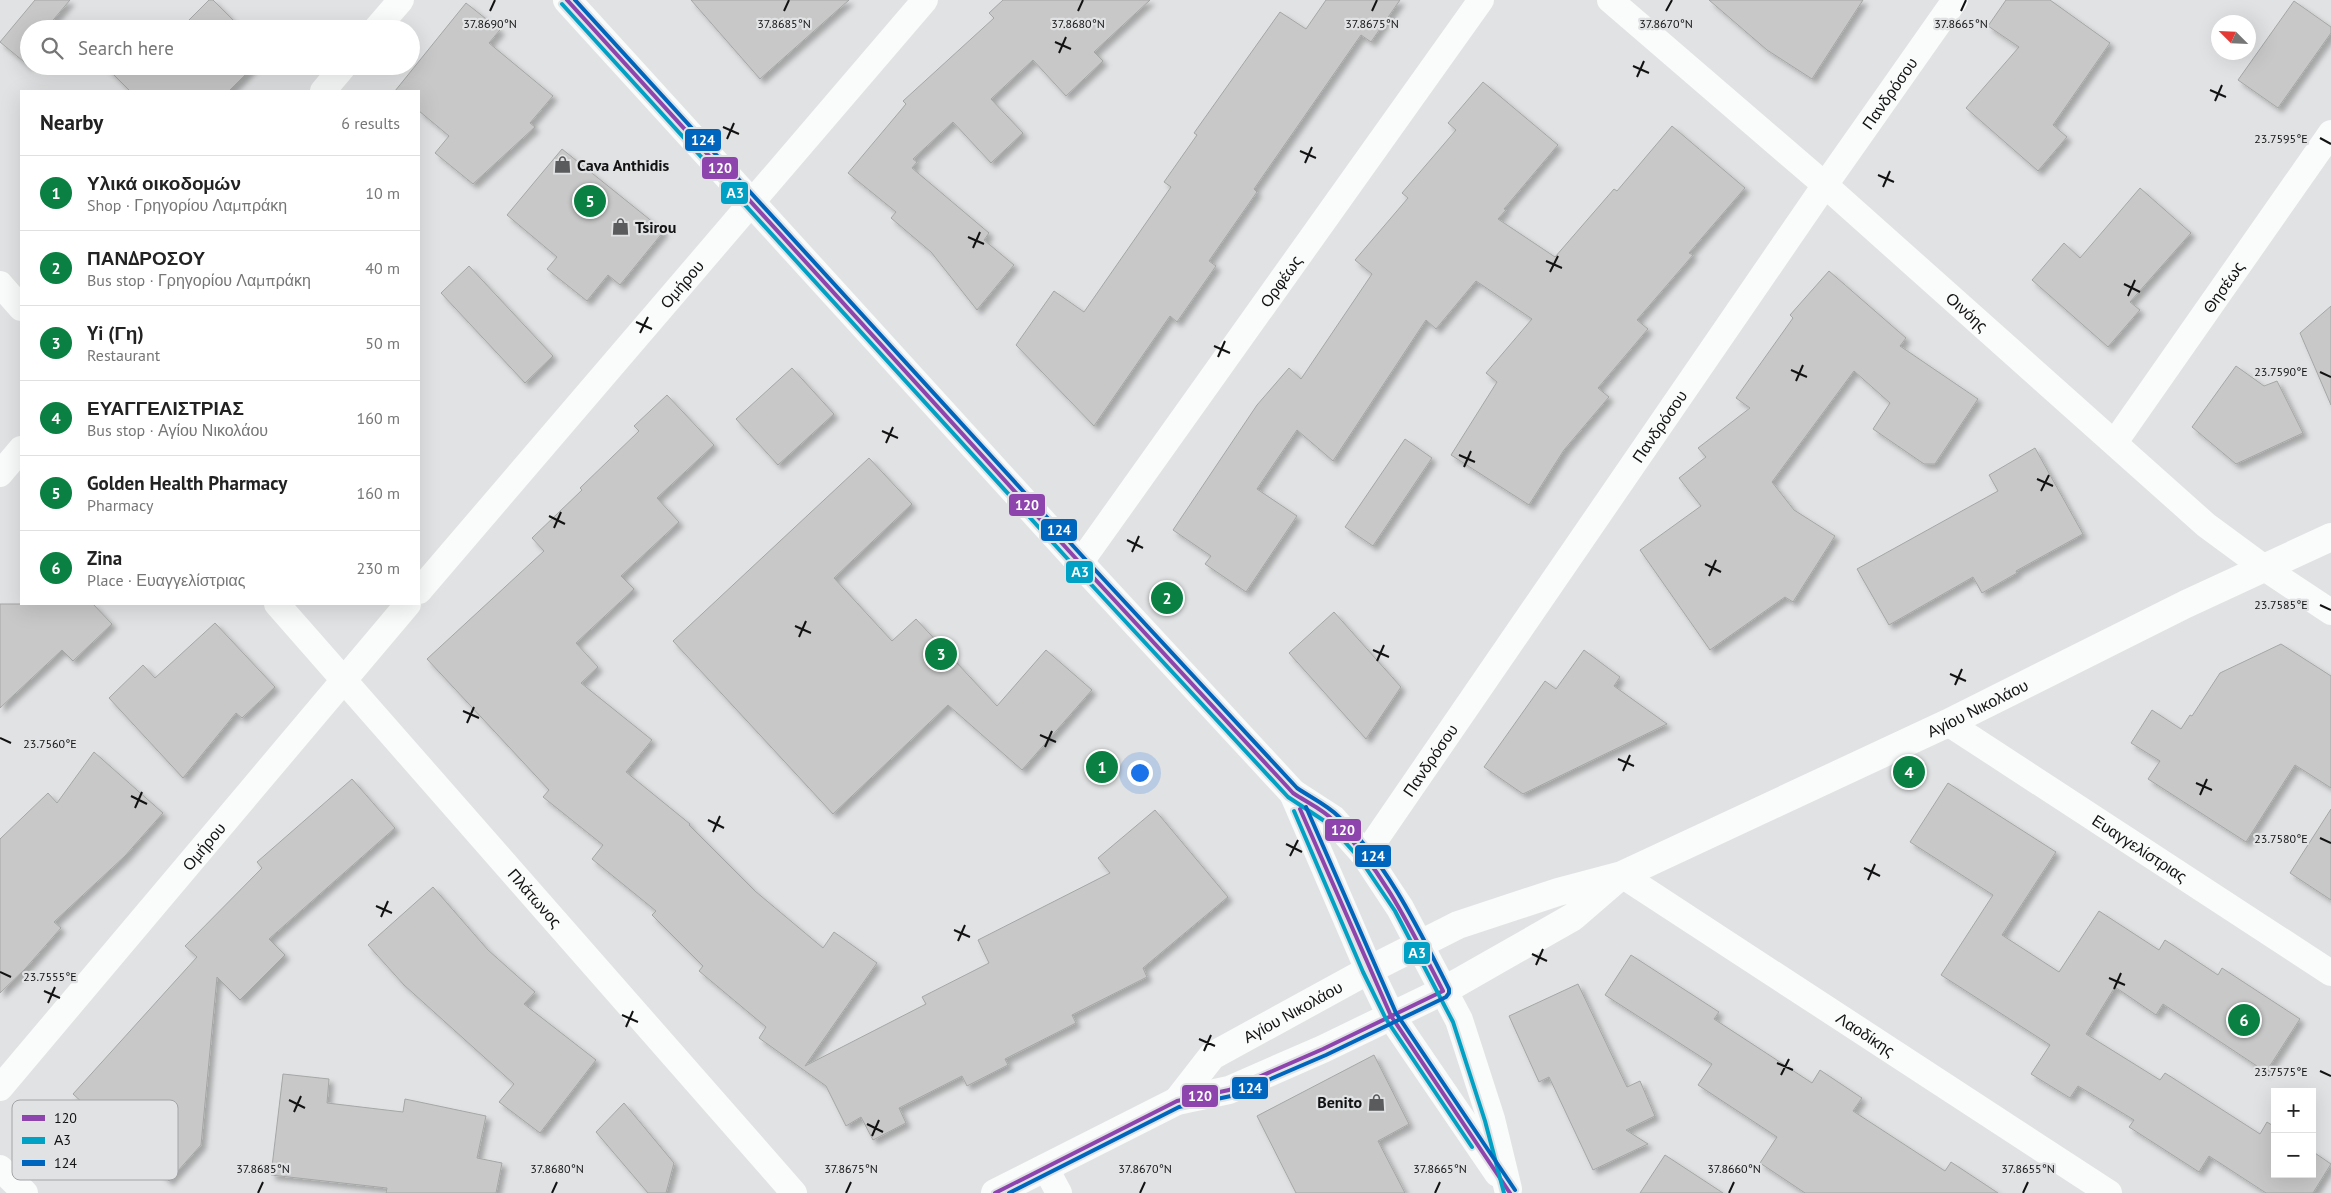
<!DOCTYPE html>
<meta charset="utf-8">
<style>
:root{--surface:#fff;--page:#f2f2f2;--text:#222;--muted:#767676;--line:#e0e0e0;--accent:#0b8043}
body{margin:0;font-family:"PT Sans",sans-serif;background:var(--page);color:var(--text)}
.controls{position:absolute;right:15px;bottom:15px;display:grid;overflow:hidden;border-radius:0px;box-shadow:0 5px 20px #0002}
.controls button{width:45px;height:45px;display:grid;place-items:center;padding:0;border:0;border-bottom:1px solid var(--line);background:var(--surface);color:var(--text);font:25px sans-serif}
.compass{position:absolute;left:2211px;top:15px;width:45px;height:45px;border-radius:50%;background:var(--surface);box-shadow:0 5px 20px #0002;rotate:294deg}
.you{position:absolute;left:1139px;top:772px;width:18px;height:18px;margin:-12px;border:4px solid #fff;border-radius:50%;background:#1a73e8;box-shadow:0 0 0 8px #1a73e833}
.badge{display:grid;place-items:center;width:32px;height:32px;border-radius:50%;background:var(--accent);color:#fff;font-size:16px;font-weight:700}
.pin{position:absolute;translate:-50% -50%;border:2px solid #fff;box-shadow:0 1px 5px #0006}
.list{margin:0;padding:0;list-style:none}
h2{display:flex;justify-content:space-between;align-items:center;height:65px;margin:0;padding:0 20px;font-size:21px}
h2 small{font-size:16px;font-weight:400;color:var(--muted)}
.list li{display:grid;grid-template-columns:32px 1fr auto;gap:15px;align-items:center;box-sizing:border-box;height:75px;padding:0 20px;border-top:1px solid var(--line)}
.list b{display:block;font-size:19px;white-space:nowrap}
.list p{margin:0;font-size:16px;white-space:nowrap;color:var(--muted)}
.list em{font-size:16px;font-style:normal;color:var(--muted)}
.icon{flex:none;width:28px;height:28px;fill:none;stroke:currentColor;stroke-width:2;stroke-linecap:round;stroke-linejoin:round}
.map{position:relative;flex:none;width:2331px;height:1193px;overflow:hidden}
.search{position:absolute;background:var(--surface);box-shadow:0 5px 20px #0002;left:20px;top:20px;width:400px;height:55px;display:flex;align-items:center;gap:12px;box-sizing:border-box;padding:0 18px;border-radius:28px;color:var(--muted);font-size:19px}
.panel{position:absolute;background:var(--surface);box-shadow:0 5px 20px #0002;left:20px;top:90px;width:400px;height:515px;border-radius:0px}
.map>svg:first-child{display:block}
</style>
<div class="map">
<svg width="2331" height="1193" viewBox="0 0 2331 1193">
<defs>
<filter id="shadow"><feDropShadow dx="4.5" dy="4.5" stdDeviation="2.5" flood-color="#0004"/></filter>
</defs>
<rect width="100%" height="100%" fill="#e1e2e3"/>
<path fill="#c8c8c8" stroke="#a5a6a6" filter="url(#shadow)" d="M 35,0 L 70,0 L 49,25 L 54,29 L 29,29 L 29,66 L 0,42 Z
M 209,0 L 213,0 L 242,29 L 180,29 Z
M 691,0 L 849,0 L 760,79 Z
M 1003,0 L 1150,0 L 1094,52 L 1103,61 L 1066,96 L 1033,60 L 991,99 L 1023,133 L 991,163 L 953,122 L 913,159 L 917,162 L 912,168 L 989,233 L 984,240 L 1014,265 L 977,310 L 931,252 L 891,218 L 896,212 L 848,173 L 906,104 L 903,101 L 994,18 L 989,13 Z
M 1326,0 L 1400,0 L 1371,42 L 1361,35 L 1254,189 L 1257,192 L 1209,261 L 1216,266 L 1177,322 L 1170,316 L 1094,426 L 1016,345 L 1054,291 L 1084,312 L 1171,187 L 1164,182 L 1197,135 L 1194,133 L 1280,12 L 1306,29 Z
M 1709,0 L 1863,0 L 1812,79 L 1767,50 Z
M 2006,0 L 2050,0 L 2110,43 L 2053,125 L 2067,137 L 2038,171 L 1966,108 L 2019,47 L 1988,26 Z
M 2294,1 L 2331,27 L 2331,33 L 2278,108 L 2238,80 Z
M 466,3 L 500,30 L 489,43 L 553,96 L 530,123 L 535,127 L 473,184 L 435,153 L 449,136 L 419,111 L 419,91 L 395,91 Z
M 105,66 L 254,66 L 229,91 L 130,91 Z
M 1483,82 L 1558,145 L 1504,209 L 1506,210 L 1498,219 L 1555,257 L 1614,189 L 1617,191 L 1672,126 L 1745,188 L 1689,253 L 1693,255 L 1637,320 L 1648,329 L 1598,388 L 1609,397 L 1564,450 L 1529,505 L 1451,455 L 1497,382 L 1486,373 L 1532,319 L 1476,281 L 1436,329 L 1426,320 L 1333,461 L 1297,430 L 1257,489 L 1297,516 L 1246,592 L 1205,564 L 1211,556 L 1173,530 L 1257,405 L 1289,368 L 1301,379 L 1372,274 L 1355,260 L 1408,198 L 1402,193 L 1456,130 L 1448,123 Z
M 562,149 L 664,231 L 620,285 L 608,275 L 587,301 L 547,269 L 557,257 L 507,215 Z
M 2140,188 L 2191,233 L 2130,302 L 2140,310 L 2108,347 L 2032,280 L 2064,243 L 2080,258 Z
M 469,266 L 553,356 L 525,383 L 441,293 Z
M 1829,271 L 1906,338 L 1900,346 L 1978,399 L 1935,464 L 1924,464 L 1873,429 L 1890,403 L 1854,371 L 1772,482 L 1794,510 L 1835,536 L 1793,602 L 1785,597 L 1710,650 L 1640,550 L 1701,506 L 1679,478 L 1706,457 L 1698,448 L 1750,408 L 1736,398 L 1793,318 L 1790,315 Z
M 2331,306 L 2331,405 L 2300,333 Z
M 2236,366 L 2264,386 L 2277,381 L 2303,433 L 2236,464 L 2192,427 Z
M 792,368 L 834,414 L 778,465 L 736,419 Z
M 667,395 L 714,445 L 657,498 L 679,522 L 621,576 L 634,589 L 576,643 L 598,667 L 581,683 L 652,740 L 626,772 L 690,824 L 689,825 L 755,891 L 823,948 L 834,932 L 877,963 L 805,1066 L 926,1004 L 922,997 L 989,963 L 978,940 L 1110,873 L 1098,858 L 1155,810 L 1228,897 L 1143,968 L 1147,977 L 1072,1015 L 1076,1023 L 1005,1059 L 1008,1065 L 967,1086 L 962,1076 L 899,1108 L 906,1123 L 873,1140 L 861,1117 L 846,1126 L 826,1086 L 759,1038 L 766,1027 L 699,971 L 703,966 L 652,915 L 656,911 L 592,859 L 603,845 L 543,797 L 549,790 L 427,659 L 544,551 L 532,538 L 582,490 L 580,488 L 639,431 L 634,426 Z
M 1405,439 L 1432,458 L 1373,546 L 1345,527 Z
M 2035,448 L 2083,534 L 2016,571 L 2017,573 L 1982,593 L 1973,577 L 1889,625 L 1857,569 L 1998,491 L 1989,475 Z
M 869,458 L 912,504 L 834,578 L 892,641 L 916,619 L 997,706 L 1046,650 L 1092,690 L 1022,770 L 948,705 L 833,814 L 673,641 Z
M 0,604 L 93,604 L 112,624 L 73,661 L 62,650 L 0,708 Z
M 1334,612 L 1401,687 L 1366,739 L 1289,653 Z
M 215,623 L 275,687 L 242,718 L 236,713 L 183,778 L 109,698 L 143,665 L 155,678 Z
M 2281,644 L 2331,676 L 2331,788 L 2295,765 L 2246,842 L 2148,779 L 2160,761 L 2131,743 L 2152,710 L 2181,729 L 2190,715 L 2192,716 L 2220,673 Z
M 1584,650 L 1620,677 L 1614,686 L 1667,724 L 1523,794 L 1484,767 L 1545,681 L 1556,689 Z
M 94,752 L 163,813 L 125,856 L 54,922 L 61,928 L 25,969 L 0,993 L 0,839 L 48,793 L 57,803 Z
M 352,779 L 395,828 L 269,939 L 285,955 L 240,1000 L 217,977 L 201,1145 L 169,1181 L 73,1094 L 197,957 L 185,946 L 262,868 L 257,862 Z
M 1948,783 L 2056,852 L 2002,935 L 2059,972 L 2099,911 L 2159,950 L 2165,940 L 2218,975 L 2222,968 L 2300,1019 L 2266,1072 L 2163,1004 L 2156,1015 L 2115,987 L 2086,1034 L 2160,1080 L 2165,1073 L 2260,1134 L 2267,1122 L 2275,1127 L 2275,1174 L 2312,1174 L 2312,1151 L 2331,1164 L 2313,1193 L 2266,1193 L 2209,1156 L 2199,1172 L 2129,1127 L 2134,1120 L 2078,1086 L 2070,1098 L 2031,1074 L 2050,1045 L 1941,975 L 1993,895 L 1910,842 Z
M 2331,809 L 2331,900 L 2290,873 Z
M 433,887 L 488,950 L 535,992 L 524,1004 L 596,1060 L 540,1133 L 499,1102 L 514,1084 L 404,985 L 368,945 Z
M 1631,955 L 1719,1012 L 1714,1019 L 1812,1083 L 1820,1070 L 1862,1098 L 1853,1111 L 1945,1171 L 1951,1162 L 1998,1193 L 1805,1193 L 1760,1163 L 1777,1137 L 1698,1085 L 1712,1064 L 1605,995 Z
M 1578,984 L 1627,1087 L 1640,1081 L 1655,1116 L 1626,1130 L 1648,1144 L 1593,1170 L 1549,1077 L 1539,1082 L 1509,1016 Z
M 1374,1055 L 1409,1124 L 1378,1141 L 1405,1193 L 1296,1193 L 1257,1116 Z
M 283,1074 L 329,1079 L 327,1103 L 403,1112 L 405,1099 L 486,1116 L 477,1158 L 502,1163 L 496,1193 L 386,1193 L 387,1188 L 271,1175 Z
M 624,1103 L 674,1163 L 666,1193 L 648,1193 L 596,1132 Z
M 1665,1155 L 1723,1193 L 1640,1193 Z"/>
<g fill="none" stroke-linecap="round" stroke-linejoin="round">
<g stroke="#fafbfb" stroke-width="26">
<path id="s1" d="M 1610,0 L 1825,185 L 2206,525 L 2263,567 L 2331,612"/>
<path d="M 376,29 L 401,0"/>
<path d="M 323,91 L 344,66"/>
<path d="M 0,284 L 21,308"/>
<path id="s2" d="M 2115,442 L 2331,133"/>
<path d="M 0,474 L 21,449"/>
<path id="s3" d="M 1080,563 L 1481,0"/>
<path id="s4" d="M 419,591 L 925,0"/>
<path id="s5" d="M 277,604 L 794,1193"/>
<path id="s6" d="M 1948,723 L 2331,973"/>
<path id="s7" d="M 1365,855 L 1825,185 L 1955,0"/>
<path id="s8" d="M 1622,875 L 2109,1193"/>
<path id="s9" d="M 0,1088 L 408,604"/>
<path d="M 1045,1167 L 1059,1193"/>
<path d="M 0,1168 L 25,1193"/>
</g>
<g stroke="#fafbfb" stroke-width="28">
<path d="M 567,0 L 1080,563 L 1293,793 L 1333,819 L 1365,855 L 1400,908 L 1459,1020 L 1491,1119 L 1508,1189"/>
<path d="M 1293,793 L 1369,970 L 1391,1016 L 1498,1173"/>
<path id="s10" d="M 1177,1101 L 1212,1056 L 1369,970 L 1458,925 L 1558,892 L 1622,875 L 1948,723 L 2186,604 L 2331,537"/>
<path d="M 995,1193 L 1177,1101 L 1229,1090 L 1323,1049 L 1443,991 L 1573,917 L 1617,879"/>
</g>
<defs>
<path id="bus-1" d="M 567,0 L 1080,563 L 1293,793 C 1306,802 1323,809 1334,821 C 1383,869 1412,931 1443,991 L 1323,1049 L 1229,1090 L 1177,1101 L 995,1193
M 1300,809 L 1391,1016 L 1510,1193"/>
<path id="bus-2" d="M 562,4 L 1075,567 L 1288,797 L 1329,824 L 1360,859 L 1395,911 L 1453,1022 L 1485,1121 L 1504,1193
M 1294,811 L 1363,972 L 1386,1019 L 1472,1147"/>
<path id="bus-3" d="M 575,0 L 1085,559 L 1297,788 C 1310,797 1327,805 1338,816 C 1388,864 1418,928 1449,989 L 1449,993 L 1446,997 L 1326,1055 L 1231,1096 L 1179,1107 L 1009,1193
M 1306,807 L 1396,1013 L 1515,1190"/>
</defs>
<use href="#bus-1" stroke="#e0e2e4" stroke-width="8"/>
<use href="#bus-2" stroke="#e0e2e4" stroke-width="8"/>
<use href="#bus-3" stroke="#e0e2e4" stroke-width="8"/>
<use href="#bus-1" stroke="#8e44ad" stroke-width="4"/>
<use href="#bus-2" stroke="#01a1c5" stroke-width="4"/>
<use href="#bus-3" stroke="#0065bd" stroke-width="4"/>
</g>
<path fill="none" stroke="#121213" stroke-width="2" d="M 490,11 L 495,0M 784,11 L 789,0M 1078,11 L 1083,0M 1372,11 L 1377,0M 1666,11 L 1672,0M 1961,11 L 1966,0M 1055,42 L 1071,49M 1059,53 L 1066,37M 1633,66 L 1649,73M 1637,77 L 1644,61M 2210,90 L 2226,97M 2215,101 L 2222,85M 723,127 L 739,134M 2320,138 L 2331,144M 727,139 L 734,123M 1300,151 L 1316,158M 1305,163 L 1312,147M 1878,175 L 1894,182M 1883,187 L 1890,171M 968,237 L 984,244M 973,248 L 980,232M 1546,261 L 1562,268M 1550,272 L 1558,256M 2124,284 L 2140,292M 2128,296 L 2135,280M 636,322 L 652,329M 640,333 L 648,317M 1214,346 L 1230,353M 1218,357 L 1225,341M 1791,370 L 1807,377M 2320,372 L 2331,377M 1796,381 L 1803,365M 882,431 L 898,438M 886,443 L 893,427M 1459,455 L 1475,462M 1464,467 L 1471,451M 2037,479 L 2053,486M 2041,491 L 2049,475M 549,516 L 565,524M 554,528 L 561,512M 1127,540 L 1143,548M 1132,552 L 1139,536M 1705,564 L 1721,572M 1709,576 L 1716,560M 2320,605 L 2331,610M 795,626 L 811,633M 799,637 L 806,621M 1373,650 L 1389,657M 1377,661 L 1384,645M 1950,674 L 1966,681M 1955,685 L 1962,669M 463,711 L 479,718M 467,723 L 474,707M 1040,735 L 1056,742M 0,738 L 11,743M 1045,747 L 1052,731M 1618,759 L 1634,766M 1623,771 L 1630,755M 2196,783 L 2212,790M 2200,795 L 2207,779M 131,796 L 147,804M 135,808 L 142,792M 708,820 L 724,828M 713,832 L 720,816M 2320,838 L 2331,843M 1286,844 L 1302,852M 1290,856 L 1298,840M 1864,868 L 1880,876M 1868,880 L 1875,864M 376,906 L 392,913M 381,917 L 388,901M 954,930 L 970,937M 958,941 L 965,925M 1532,954 L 1547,961M 1536,965 L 1543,949M 0,972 L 11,977M 2109,978 L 2125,985M 2114,989 L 2121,973M 44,991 L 60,998M 48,1003 L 55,987M 622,1015 L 638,1022M 626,1027 L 633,1011M 1199,1039 L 1215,1046M 1204,1051 L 1211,1035M 1777,1063 L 1793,1070M 2320,1071 L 2331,1076M 1781,1075 L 1789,1059M 289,1100 L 305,1108M 294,1112 L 301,1096M 867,1124 L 883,1132M 872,1136 L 879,1120M 258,1193 L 263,1182M 552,1193 L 557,1182M 846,1193 L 851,1182M 1140,1193 L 1145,1182M 1435,1193 L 1440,1182M 1729,1193 L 1734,1182M 2023,1193 L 2028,1182"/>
<defs>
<symbol id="shop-bare" viewBox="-9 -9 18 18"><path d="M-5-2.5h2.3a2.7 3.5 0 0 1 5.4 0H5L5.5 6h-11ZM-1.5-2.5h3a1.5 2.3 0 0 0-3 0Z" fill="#5a5b5c" stroke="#e0e2e4" stroke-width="2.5" paint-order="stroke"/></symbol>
</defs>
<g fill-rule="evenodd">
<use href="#shop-bare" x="550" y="152" width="25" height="25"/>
<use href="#shop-bare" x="608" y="214" width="25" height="25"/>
<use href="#shop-bare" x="1364" y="1090" width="25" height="25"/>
</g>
<g text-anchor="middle" stroke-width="4.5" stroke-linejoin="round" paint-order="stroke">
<g font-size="16" fill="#121213" stroke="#e0e2e4">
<text dy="6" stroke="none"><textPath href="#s7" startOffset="925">Πανδρόσου</textPath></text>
<text dy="6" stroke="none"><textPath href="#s3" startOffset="346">Ορφέως</textPath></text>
<text dy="6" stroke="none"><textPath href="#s4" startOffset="404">Ομήρου</textPath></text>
<text dy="6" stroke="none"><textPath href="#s2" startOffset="189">Θησέως</textPath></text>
<text dy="6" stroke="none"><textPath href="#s1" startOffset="474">Οινόης</textPath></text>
<text dy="6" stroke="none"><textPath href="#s7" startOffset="520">Πανδρόσου</textPath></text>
<text dy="6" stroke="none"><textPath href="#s10" startOffset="900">Αγίου Νικολάου</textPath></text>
<text dy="6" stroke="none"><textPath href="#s7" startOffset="115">Πανδρόσου</textPath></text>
<text dy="6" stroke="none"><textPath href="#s9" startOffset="316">Ομήρου</textPath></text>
<text dy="6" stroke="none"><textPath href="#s6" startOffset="229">Ευαγγελίστριας</textPath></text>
<text dy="6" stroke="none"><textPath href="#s5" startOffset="391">Πλάτωνος</textPath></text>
<text dy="6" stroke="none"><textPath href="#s10" startOffset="149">Αγίου Νικολάου</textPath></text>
<text dy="6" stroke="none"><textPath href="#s8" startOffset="291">Λαοδίκης</textPath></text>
</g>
<g font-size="16" font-weight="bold" fill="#121213" stroke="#e0e2e4" text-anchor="start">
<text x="577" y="171">Cava Anthidis</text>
<text x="635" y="233">Tsirou</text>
<text x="1362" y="1108" text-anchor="end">Benito</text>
</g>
</g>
<rect x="12" y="1100" width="166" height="80" rx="8" fill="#e0e2e4" stroke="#a2a4a5" stroke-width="1"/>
<rect x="22" y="1115" width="23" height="6" fill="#8e44ad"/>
<rect x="22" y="1137" width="23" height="7" fill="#01a1c5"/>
<rect x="22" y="1160" width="23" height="6" fill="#0065bd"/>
<g font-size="14" fill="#121213">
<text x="54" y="1123">120</text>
<text x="54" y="1145">Α3</text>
<text x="54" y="1168">124</text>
</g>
<g font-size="12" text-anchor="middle" fill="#121213" stroke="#e0e2e4" stroke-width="4.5" stroke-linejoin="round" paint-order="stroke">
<text x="490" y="28">37.8690°N</text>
<text x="784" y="28">37.8685°N</text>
<text x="1078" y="28">37.8680°N</text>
<text x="1372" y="28">37.8675°N</text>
<text x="1666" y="28">37.8670°N</text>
<text x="1961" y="28">37.8665°N</text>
<text x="2281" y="143">23.7595°E</text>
<text x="2281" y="376">23.7590°E</text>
<text x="2281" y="609">23.7585°E</text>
<text x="50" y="748">23.7560°E</text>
<text x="2281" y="843">23.7580°E</text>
<text x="50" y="981">23.7555°E</text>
<text x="2281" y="1076">23.7575°E</text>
<text x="263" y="1173">37.8685°N</text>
<text x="557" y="1173">37.8680°N</text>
<text x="851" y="1173">37.8675°N</text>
<text x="1145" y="1173">37.8670°N</text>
<text x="1440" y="1173">37.8665°N</text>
<text x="1734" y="1173">37.8660°N</text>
<text x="2028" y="1173">37.8655°N</text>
</g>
<g stroke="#e0e2e4" stroke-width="2">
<rect x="684" y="128" width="38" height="24" rx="5" fill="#0065bd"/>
<rect x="701" y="156" width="38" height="24" rx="5" fill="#8e44ad"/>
<rect x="720" y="181" width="29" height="24" rx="5" fill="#01a1c5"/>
<rect x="1008" y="493" width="38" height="24" rx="5" fill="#8e44ad"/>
<rect x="1040" y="518" width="38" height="24" rx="5" fill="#0065bd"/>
<rect x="1065" y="560" width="29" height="24" rx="5" fill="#01a1c5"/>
<rect x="1324" y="818" width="38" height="24" rx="5" fill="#8e44ad"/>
<rect x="1354" y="844" width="38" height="24" rx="5" fill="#0065bd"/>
<rect x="1403" y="941" width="28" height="24" rx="5" fill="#01a1c5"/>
<rect x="1231" y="1076" width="38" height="24" rx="5" fill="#0065bd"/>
<rect x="1181" y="1084" width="38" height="24" rx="5" fill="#8e44ad"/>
</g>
<g font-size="14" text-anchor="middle" font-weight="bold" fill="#fff">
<text x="703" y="145">124</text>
<text x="720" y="173">120</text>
<text x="735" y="198">Α3</text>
<text x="1027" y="510">120</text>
<text x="1059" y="535">124</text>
<text x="1080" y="577">Α3</text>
<text x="1343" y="835">120</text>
<text x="1373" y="861">124</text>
<text x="1417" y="958">Α3</text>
<text x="1250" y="1093">124</text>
<text x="1200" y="1101">120</text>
</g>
</svg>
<div class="controls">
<button>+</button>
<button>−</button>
</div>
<svg class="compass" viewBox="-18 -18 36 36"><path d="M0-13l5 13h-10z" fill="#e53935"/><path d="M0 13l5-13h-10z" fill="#767676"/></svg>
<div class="you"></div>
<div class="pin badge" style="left:1102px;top:767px">1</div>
<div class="pin badge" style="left:1167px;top:598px">2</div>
<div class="pin badge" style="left:941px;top:654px">3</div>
<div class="pin badge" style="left:1909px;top:772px">4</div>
<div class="pin badge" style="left:590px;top:201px">5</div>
<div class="pin badge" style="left:2244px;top:1020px">6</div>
<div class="search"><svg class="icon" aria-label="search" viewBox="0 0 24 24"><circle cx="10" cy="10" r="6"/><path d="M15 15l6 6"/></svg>Search here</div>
<section class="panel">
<h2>Nearby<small>6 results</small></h2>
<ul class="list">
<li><span class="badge">1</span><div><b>Υλικά οικοδομών</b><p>Shop · Γρηγορίου Λαμπράκη</p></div><em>10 m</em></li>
<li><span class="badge">2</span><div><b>ΠΑΝΔΡΟΣΟΥ</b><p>Bus stop · Γρηγορίου Λαμπράκη</p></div><em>40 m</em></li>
<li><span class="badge">3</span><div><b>Yi (Γη)</b><p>Restaurant</p></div><em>50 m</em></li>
<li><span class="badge">4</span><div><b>ΕΥΑΓΓΕΛΙΣΤΡΙΑΣ</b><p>Bus stop · Αγίου Νικολάου</p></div><em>160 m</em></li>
<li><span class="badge">5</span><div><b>Golden Health Pharmacy</b><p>Pharmacy</p></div><em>160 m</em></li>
<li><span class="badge">6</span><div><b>Zina</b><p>Place · Ευαγγελίστριας</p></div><em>230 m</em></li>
</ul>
</section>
</div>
